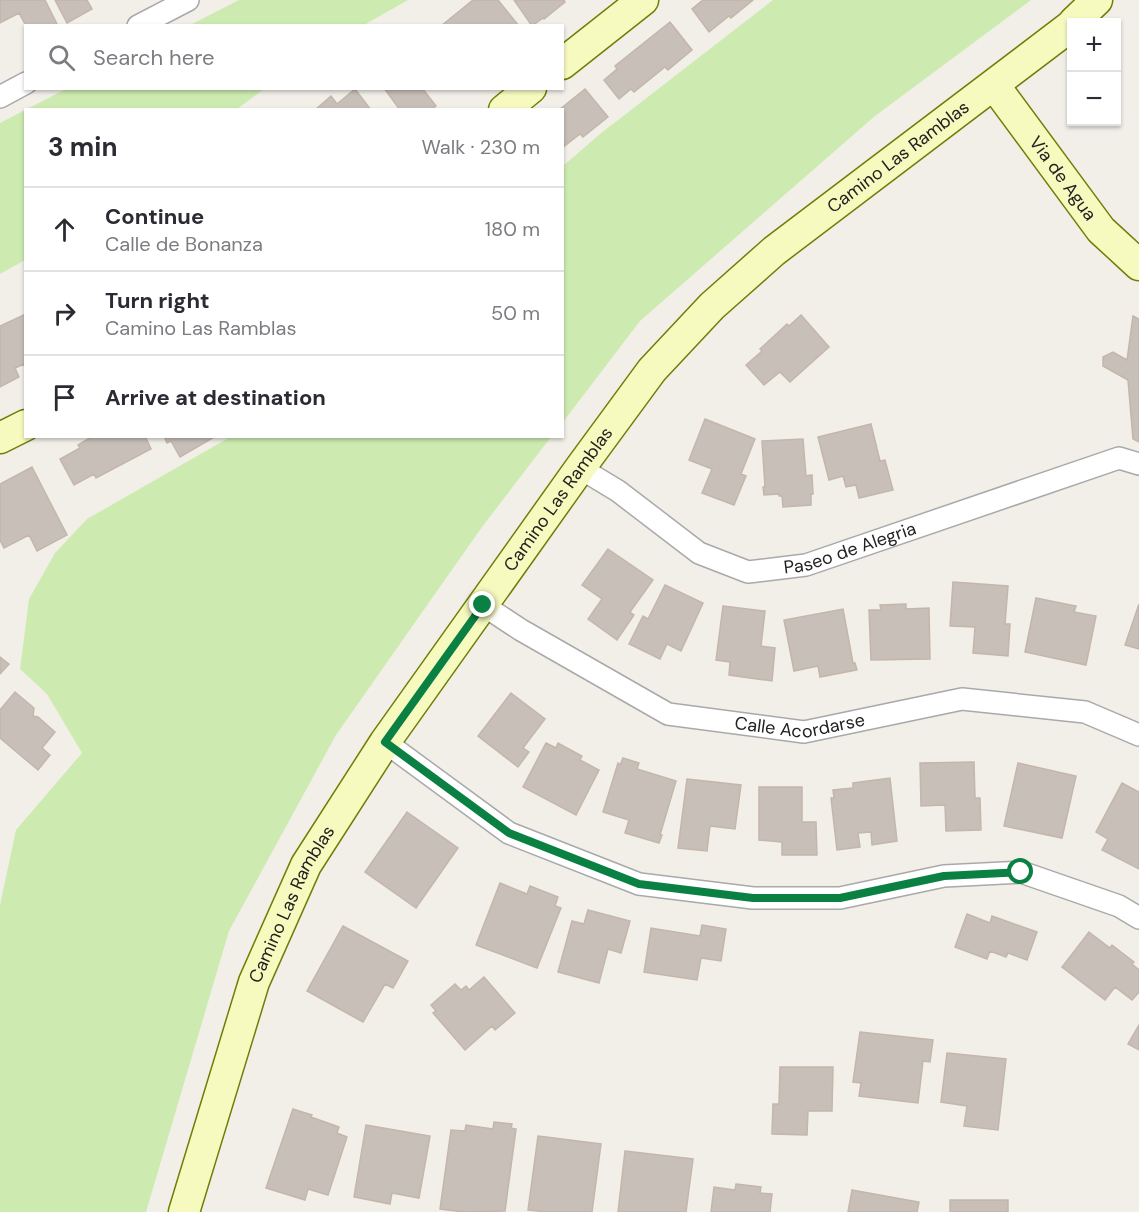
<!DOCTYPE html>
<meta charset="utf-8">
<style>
:root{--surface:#fff;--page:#f7f7f7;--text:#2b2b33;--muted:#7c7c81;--line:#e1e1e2}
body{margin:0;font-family:"DM Sans",sans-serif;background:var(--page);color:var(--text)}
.controls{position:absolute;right:18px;top:18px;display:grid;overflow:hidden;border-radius:0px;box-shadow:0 2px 4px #0004}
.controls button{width:54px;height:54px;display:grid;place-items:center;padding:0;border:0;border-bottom:2px solid var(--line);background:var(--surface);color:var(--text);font:30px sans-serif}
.stop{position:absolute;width:18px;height:18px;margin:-14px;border:4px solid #0b8043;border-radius:50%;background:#fff}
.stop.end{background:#0b8043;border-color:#fff;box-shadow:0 2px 6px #0008}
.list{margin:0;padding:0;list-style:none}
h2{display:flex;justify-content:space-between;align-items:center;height:78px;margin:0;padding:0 24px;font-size:26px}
h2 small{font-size:20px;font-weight:400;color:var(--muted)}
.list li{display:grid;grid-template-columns:39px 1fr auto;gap:18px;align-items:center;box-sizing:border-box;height:84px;padding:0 24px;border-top:2px solid var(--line)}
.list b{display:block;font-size:22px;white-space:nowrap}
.list p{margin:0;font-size:20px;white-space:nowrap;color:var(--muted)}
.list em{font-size:20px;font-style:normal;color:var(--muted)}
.icon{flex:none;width:33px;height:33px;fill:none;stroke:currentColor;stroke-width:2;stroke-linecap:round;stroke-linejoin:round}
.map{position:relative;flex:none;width:1139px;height:1212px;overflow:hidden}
.search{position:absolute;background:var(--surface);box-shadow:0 2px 4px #0004;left:24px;top:24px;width:540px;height:66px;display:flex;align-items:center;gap:15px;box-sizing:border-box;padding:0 21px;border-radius:0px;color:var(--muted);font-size:22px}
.panel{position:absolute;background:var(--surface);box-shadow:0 2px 4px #0004;left:24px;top:108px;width:540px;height:330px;border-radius:0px}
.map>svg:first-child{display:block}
</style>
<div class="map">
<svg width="1139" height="1212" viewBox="0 0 1139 1212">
<rect width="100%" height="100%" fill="#f2efe9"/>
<path fill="#cdebb0" d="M 239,0 L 408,0 L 364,25 L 190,25 Z
M 773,0 L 1031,0 L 875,116 L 640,321 L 563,422 L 563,166 L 600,134 Z
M 68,88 L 263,88 L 264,89 L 237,109 L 27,109 Z
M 25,110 L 25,260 L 0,274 L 0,123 Z
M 232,436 L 551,437 L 482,527 L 336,735 L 229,931 L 146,1212 L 0,1212 L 0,905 L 16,830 L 82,753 L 47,694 L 20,669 L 29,599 L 55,553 L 87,519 Z"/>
<path fill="#c7bfb8" stroke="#c4b6ab" stroke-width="1.5" d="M 0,0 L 45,0 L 58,26 L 26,26 L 19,13 L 0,23 Z
M 55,0 L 87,0 L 92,9 L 67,23 Z
M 473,0 L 498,0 L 519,26 L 441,26 Z
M 514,0 L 564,0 L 565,2 L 544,19 L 543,18 L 532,26 Z
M 703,0 L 753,0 L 731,18 L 729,16 L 709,32 L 692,9 Z
M 670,22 L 692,50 L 668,70 L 665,67 L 634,92 L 631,89 L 619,99 L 604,80 L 617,69 L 615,66 Z
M 384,88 L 422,88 L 436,106 L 431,110 L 400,110 Z
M 355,89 L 371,110 L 315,110 L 331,96 L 337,104 Z
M 585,89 L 608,117 L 583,137 L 580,134 L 562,148 L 562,110 L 559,110 Z
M 26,314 L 26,367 L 24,364 L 15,368 L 19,377 L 0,387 L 0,326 Z
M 801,315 L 829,347 L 790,382 L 780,372 L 764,385 L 746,365 L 762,351 L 760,349 L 787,324 L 789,326 Z
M 1133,316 L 1139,319 L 1139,442 L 1133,439 L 1128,380 L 1103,366 L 1103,357 L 1113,352 L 1127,360 Z
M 705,419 L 755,439 L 741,474 L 746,476 L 734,505 L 702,493 L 712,469 L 689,460 Z
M 871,424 L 880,461 L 885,460 L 893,490 L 859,498 L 856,485 L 846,487 L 843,476 L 829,480 L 818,437 Z
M 93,436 L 145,436 L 151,449 L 96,478 L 94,474 L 74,485 L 60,459 L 80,448 L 78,445 Z
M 164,436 L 216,436 L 180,457 L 171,441 L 167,443 Z
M 803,439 L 806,476 L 812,475 L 813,494 L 811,494 L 811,505 L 783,507 L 782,496 L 779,496 L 779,494 L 764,495 L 763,487 L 765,487 L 762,441 Z
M 32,467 L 67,535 L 37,551 L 29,535 L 4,548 L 0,540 L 0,484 Z
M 608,549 L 653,580 L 630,612 L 634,615 L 617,640 L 588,619 L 602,599 L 582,585 Z
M 953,582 L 1008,586 L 1005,624 L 1010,624 L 1008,656 L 973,653 L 975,627 L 950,626 Z
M 665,585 L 703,603 L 681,651 L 667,644 L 660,659 L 629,644 L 643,616 L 648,619 Z
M 1036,598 L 1076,606 L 1074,612 L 1096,616 L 1086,665 L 1025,652 Z
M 906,604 L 906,609 L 929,608 L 930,659 L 871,660 L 869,610 L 881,610 L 880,605 Z
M 1139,604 L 1139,649 L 1125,645 Z
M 723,606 L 765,611 L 761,646 L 775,648 L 772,681 L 729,675 L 730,662 L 716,660 Z
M 843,609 L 853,663 L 855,663 L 857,670 L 820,677 L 818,666 L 794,671 L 784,620 Z
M 0,657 L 9,664 L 0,674 Z
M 15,692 L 34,708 L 33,716 L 38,717 L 55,732 L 42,748 L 50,755 L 38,770 L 0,738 L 0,710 Z
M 511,693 L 545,719 L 523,748 L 529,752 L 518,767 L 478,736 Z
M 546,743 L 556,748 L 558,743 L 582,756 L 580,760 L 599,770 L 576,815 L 523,787 Z
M 623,758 L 639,763 L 637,769 L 676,781 L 660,835 L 662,835 L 659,843 L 625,833 L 629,820 L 603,812 L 618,763 L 620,765 Z
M 974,762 L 975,798 L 980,798 L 981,830 L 946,831 L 945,805 L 921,806 L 920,763 Z
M 1018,763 L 1076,776 L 1062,838 L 1004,826 Z
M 890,778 L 897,841 L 872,845 L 871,832 L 858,833 L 860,847 L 837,850 L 831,798 L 834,798 L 833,790 L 853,788 L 853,783 Z
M 687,779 L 741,785 L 735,829 L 710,826 L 707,851 L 678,848 Z
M 1122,783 L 1139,792 L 1139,869 L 1102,850 L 1108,839 L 1096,832 Z
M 759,787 L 802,787 L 802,822 L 816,822 L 817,855 L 782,855 L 782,842 L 759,840 Z
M 407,812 L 458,848 L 416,908 L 365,872 Z
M 500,883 L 527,894 L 530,886 L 558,897 L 555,906 L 561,908 L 537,968 L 476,945 Z
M 588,910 L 630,921 L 621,953 L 608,949 L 599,983 L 558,972 L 572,921 L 584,924 Z
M 967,914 L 990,923 L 992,916 L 1037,932 L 1027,960 L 1008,953 L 1006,957 L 990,951 L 987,959 L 955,947 Z
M 702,925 L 726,929 L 721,961 L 701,958 L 697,980 L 644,972 L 651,928 L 700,936 Z
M 343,926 L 408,961 L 393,988 L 385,984 L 363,1022 L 307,991 Z
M 1089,932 L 1110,948 L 1112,945 L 1134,962 L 1132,964 L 1139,970 L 1139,992 L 1132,1000 L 1115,987 L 1105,1000 L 1062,967 Z
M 484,977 L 515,1013 L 495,1030 L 492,1026 L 465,1050 L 433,1013 L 436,1011 L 431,1005 L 455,984 L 461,990 L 466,986 L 469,990 Z
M 1139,1025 L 1139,1050 L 1128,1044 Z
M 860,1032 L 933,1040 L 930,1062 L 923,1061 L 918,1103 L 859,1096 L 861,1083 L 853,1082 Z
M 947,1053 L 1006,1059 L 998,1130 L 964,1126 L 967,1106 L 941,1102 Z
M 780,1067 L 833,1067 L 832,1111 L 808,1111 L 807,1135 L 772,1134 L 773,1104 L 779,1104 Z
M 293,1109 L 312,1115 L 311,1117 L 339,1127 L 337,1133 L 347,1137 L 328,1195 L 308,1189 L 305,1200 L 266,1188 Z
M 494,1122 L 512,1124 L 511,1128 L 516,1129 L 505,1211 L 464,1212 L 440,1209 L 451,1130 L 465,1131 L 466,1125 L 493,1129 Z
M 366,1125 L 430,1136 L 419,1198 L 392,1193 L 390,1204 L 354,1197 Z
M 538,1136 L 601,1144 L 592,1212 L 548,1212 L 528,1210 Z
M 625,1151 L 693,1159 L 686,1212 L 618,1212 Z
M 736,1184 L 761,1187 L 760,1193 L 772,1194 L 770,1212 L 711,1212 L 714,1187 L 735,1190 Z
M 852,1190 L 919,1202 L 917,1212 L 848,1212 Z
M 950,1200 L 1008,1200 L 1008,1212 L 950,1212 Z"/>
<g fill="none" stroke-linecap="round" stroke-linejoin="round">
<defs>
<g id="street">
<path d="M 138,26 L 188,0"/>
<path d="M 0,97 L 26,83"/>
<path id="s1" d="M 580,468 L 618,491 L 699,553 L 748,572 L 806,565 L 1119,458 L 1139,464"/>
<path id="s2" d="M 483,605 L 521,630 L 668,714 L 804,732 L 962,699 L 1085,712 L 1139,735"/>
<path d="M 385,742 L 509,833 L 639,884 L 753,898 L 840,898 L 944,876 L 1021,872 L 1119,906 L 1139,918"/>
</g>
<g id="secondary">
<path d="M 1074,22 L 1097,0"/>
<path d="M 562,64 L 643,0"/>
<path id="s3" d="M 994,85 L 1101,230 L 1139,265"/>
<path d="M 504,110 L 531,88"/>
<path d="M 0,438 L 26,425"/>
<path id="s4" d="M 184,1212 L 254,982 L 306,865 L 385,742 L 580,468 L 652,370 L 712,306 L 774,251 L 1072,25"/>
</g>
</defs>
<use href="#street" stroke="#a9a9a9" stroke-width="24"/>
<use href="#secondary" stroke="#707d05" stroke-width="33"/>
<use href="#street" stroke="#fff" stroke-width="21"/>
<use href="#secondary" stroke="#f7fabf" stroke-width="30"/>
</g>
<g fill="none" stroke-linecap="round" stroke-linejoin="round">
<path stroke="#0b8043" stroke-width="8" d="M 483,605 L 385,742 L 509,833 L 639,884 L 753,898 L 840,898 L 944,876 L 1021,872"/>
</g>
<g text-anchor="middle" stroke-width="6" stroke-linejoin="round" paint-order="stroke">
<g font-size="18" fill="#222" stroke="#fff">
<text dy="6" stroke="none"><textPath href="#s4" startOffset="1299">Camino Las Ramblas</textPath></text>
<text dy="6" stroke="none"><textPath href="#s3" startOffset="116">Via de Agua</textPath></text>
<text dy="6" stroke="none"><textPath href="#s4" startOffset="813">Camino Las Ramblas</textPath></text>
<text dy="6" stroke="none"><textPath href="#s1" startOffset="304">Paseo de Alegria</textPath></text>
<text dy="6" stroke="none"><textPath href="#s2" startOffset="348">Calle Acordarse</textPath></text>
<text dy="6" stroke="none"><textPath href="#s4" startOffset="327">Camino Las Ramblas</textPath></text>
</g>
</g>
</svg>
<div class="controls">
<button>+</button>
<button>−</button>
</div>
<div class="stop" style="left:1021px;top:872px"></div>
<div class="stop end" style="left:483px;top:605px"></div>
<div class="search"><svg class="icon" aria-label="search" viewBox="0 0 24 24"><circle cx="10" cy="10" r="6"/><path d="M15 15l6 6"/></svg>Search here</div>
<section class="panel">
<h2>3 min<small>Walk · 230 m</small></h2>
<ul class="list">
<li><svg class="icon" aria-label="ahead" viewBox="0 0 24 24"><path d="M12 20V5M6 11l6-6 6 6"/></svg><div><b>Continue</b><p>Calle de Bonanza</p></div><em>180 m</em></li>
<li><svg class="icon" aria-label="right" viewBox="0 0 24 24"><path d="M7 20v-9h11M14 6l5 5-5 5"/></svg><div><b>Turn right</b><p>Camino Las Ramblas</p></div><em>50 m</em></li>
<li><svg class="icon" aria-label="arrive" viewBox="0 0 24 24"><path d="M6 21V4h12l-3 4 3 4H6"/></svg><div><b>Arrive at destination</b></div></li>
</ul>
</section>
</div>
